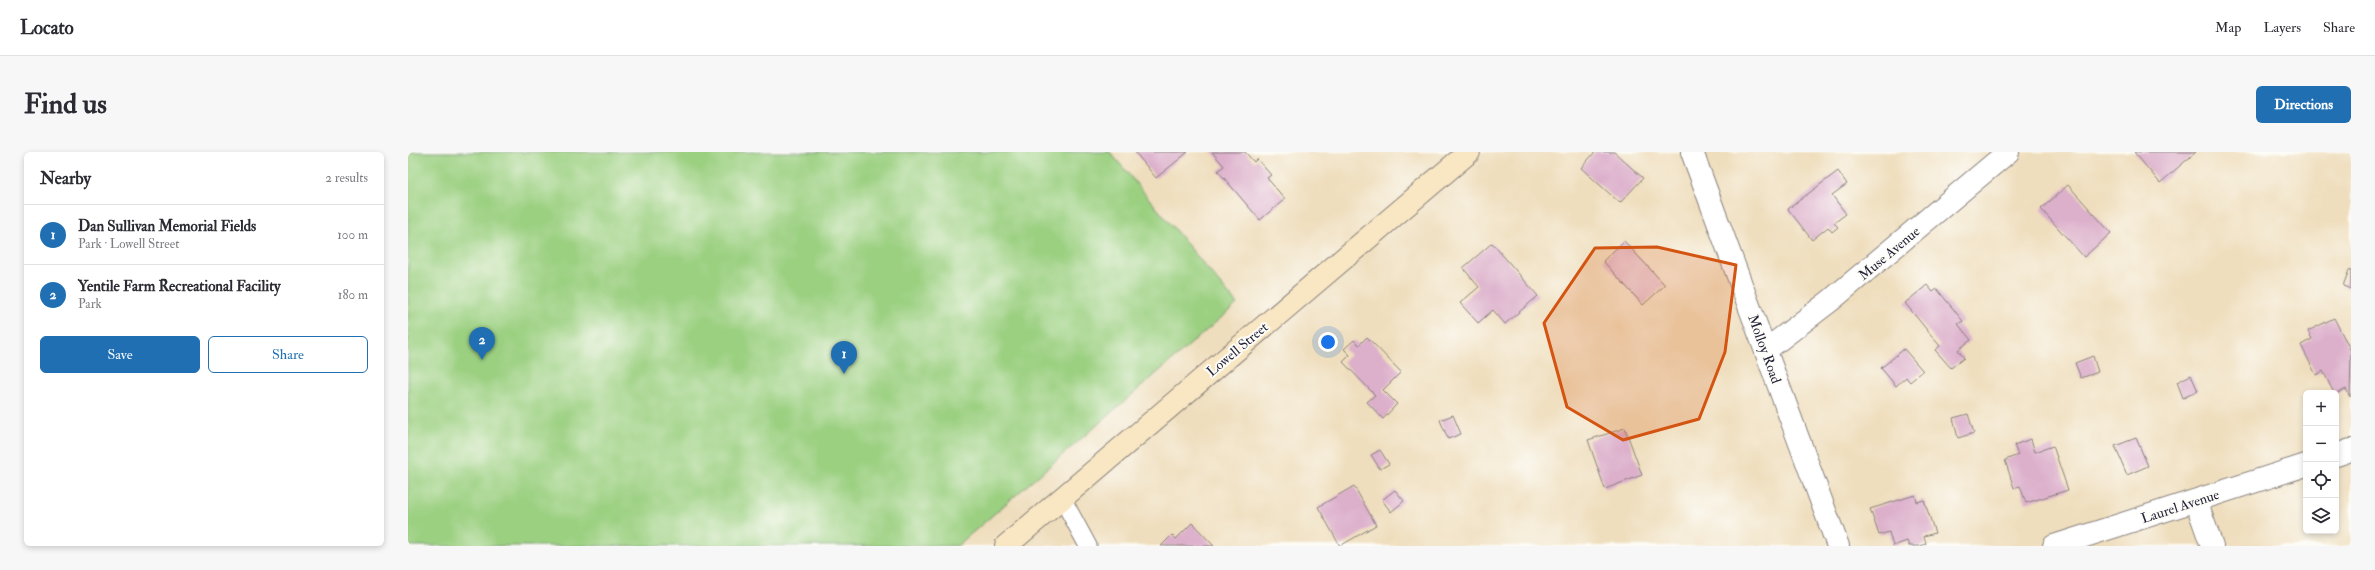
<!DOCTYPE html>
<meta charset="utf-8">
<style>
:root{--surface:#fff;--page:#f7f7f7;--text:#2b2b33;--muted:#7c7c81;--line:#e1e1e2;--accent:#1f6fb2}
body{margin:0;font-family:"IM FELL Double Pica",serif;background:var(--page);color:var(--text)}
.controls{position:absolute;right:12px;bottom:12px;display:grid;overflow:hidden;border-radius:6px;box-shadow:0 2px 6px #0003}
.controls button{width:36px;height:36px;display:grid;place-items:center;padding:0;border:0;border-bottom:1px solid var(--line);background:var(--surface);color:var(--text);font:20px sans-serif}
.you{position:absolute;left:920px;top:190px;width:14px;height:14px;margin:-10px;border:3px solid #fff;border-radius:50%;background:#1a73e8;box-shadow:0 0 0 6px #1a73e833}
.badge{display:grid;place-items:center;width:26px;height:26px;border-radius:50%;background:var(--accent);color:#fff;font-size:13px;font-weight:700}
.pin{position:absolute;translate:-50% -33px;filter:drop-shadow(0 1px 2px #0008)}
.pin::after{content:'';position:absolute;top:21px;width:14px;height:12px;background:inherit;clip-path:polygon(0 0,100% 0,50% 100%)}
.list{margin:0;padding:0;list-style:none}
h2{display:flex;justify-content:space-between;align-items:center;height:52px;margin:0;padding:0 16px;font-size:17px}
h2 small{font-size:13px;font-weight:400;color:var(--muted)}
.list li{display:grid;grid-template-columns:26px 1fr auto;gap:12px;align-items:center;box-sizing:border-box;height:60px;padding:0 16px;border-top:1px solid var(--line)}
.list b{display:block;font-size:15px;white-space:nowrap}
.list p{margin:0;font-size:13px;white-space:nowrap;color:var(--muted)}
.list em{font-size:13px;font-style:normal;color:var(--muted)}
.actions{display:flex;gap:8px;padding:12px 16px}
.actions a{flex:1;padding:9px 0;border:1px solid var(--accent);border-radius:6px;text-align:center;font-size:14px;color:var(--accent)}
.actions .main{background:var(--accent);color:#fff}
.icon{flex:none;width:22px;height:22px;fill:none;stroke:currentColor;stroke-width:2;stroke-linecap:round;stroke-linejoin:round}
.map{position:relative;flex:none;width:1943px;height:394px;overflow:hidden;border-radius:6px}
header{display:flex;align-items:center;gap:24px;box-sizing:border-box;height:56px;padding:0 20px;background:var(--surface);border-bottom:1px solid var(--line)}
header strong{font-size:19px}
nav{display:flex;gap:22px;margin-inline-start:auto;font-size:14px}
.intro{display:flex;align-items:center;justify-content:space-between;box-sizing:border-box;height:96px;padding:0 24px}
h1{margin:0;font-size:28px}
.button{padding:10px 18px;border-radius:6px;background:var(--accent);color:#fff;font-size:14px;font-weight:700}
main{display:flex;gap:24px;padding:0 24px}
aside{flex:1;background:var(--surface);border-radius:6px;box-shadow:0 2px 6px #0003}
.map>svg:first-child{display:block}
</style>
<header>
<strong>Locato</strong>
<nav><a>Map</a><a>Layers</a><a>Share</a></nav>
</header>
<div class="intro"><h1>Find us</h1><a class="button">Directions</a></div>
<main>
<aside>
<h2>Nearby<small>2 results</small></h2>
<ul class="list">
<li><span class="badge">1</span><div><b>Dan Sullivan Memorial Fields</b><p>Park · Lowell Street</p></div><em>100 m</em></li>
<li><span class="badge">2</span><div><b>Yentile Farm Recreational Facility</b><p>Park</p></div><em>180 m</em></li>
</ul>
<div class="actions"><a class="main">Save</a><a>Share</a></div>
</aside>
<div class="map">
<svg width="1943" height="394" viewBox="0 0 1943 394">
<rect width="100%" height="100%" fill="#fdfcf7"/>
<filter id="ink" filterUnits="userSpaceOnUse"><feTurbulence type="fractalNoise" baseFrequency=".025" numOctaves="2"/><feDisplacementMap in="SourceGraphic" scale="8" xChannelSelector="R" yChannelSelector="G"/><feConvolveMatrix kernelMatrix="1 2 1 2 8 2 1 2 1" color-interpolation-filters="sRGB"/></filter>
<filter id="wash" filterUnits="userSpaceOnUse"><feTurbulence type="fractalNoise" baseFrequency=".012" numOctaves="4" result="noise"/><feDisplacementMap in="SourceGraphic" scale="16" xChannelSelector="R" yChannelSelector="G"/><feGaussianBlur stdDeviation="0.9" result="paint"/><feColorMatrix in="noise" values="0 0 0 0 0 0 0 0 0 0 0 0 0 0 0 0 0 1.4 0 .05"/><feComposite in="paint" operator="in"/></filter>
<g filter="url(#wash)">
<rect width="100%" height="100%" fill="#efdebd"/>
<path fill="#9bd081" stroke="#5e795e" d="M 0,0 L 702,0 L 829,152 L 549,394 L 0,394 Z"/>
<g id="blocks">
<path fill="#dcafcb" d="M 727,0 L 780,0 L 748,26 Z
M 804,0 L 837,0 L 846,10 L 849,7 L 863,23 L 859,26 L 877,47 L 852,68 L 810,19 L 816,14 Z
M 1187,0 L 1206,0 L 1235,26 L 1212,51 L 1173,16 Z
M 1726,0 L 1788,0 L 1752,31 Z
M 1430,19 L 1439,32 L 1424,43 L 1438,62 L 1426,71 L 1430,75 L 1424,80 L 1420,75 L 1404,88 L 1380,57 Z
M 1660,33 L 1703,81 L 1676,105 L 1633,57 Z
M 1216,89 L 1257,133 L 1235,153 L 1195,109 Z
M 1084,91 L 1130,144 L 1097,172 L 1085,158 L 1070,171 L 1052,151 L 1071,135 L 1055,116 Z
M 1941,118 L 1943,119 L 1943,137 L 1935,134 Z
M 1519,133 L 1525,140 L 1529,137 L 1555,169 L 1550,172 L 1563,188 L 1550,198 L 1556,206 L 1543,216 L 1527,198 L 1532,194 L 1497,151 Z
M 1926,166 L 1943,199 L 1942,245 L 1938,237 L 1928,242 L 1926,241 L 1915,219 L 1908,223 L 1893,193 L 1904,187 L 1900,179 Z
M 959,185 L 993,220 L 975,238 L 989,252 L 975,267 L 959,250 L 967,243 L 935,210 L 942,203 L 936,197 L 946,188 L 951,193 Z
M 1496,197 L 1515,219 L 1502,230 L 1498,225 L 1488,234 L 1473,216 Z
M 1685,204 L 1690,220 L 1673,226 L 1667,211 Z
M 1783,223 L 1790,239 L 1775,246 L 1769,230 Z
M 1560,262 L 1566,281 L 1550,286 L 1545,266 Z
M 1045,263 L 1053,282 L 1040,287 L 1032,268 Z
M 1217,276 L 1234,323 L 1197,337 L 1180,288 Z
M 1728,286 L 1740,314 L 1719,323 L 1707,294 Z
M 1623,287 L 1627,300 L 1645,294 L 1660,338 L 1618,351 L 1612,334 L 1606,336 L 1597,308 L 1610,303 L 1606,293 Z
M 972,298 L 981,312 L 972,317 L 963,303 Z
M 946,334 L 968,373 L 932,394 L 910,355 Z
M 987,338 L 996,349 L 983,360 L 974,348 Z
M 1507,343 L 1509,350 L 1516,348 L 1527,381 L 1516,384 L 1518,392 L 1512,394 L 1501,394 L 1499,389 L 1485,394 L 1481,380 L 1471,383 L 1462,357 Z
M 784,371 L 806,394 L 753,394 L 764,383 L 768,387 Z"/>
</g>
</g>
<g filter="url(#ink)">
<use href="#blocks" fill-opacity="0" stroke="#88807c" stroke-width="1"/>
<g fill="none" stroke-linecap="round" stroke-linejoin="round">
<defs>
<path id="service" d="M 654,346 L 680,394"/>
<path id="minor" d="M 1284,0 L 1430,394
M 1358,198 L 1422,149 L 1600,0
M 1928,303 L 1943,298
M 1788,349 L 1804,394
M 1646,394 L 1898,313"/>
<path id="secondary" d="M 598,394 L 1061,0"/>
</defs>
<use href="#service" stroke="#88807c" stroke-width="19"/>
<use href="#minor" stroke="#88807c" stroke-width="24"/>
<use href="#secondary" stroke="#88807c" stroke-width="24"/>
<use href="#service" stroke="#fff" stroke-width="17"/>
<use href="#minor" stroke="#fff" stroke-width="22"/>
<use href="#secondary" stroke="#f9e7c3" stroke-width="22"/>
</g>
</g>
<path fill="#d45411" fill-opacity="0.2" stroke="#d45411" stroke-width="3" stroke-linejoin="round" d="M 1249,95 L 1328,113 L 1317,200 L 1291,267 L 1215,288 L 1159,255 L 1136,171 L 1187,96 Z"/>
<g text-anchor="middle" stroke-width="4" stroke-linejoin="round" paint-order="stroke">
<g font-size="14" fill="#22223b" stroke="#fdfcf7">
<text transform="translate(1481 101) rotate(-40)" y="5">Muse Avenue</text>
<text transform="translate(829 197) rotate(-40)" y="5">Lowell Street</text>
<text transform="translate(1357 197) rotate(70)" y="5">Molloy Road</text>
<text transform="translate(1772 354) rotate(-18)" y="5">Laurel Avenue</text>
</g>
</g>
</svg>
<div class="controls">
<button>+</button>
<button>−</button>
<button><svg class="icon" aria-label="locate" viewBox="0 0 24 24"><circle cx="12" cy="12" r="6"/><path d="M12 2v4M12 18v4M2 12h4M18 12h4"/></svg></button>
<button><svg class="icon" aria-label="layers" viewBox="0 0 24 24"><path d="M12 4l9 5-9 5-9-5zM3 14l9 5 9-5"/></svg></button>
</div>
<div class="you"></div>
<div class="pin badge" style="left:436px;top:222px">1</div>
<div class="pin badge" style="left:74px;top:208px">2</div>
</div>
</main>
